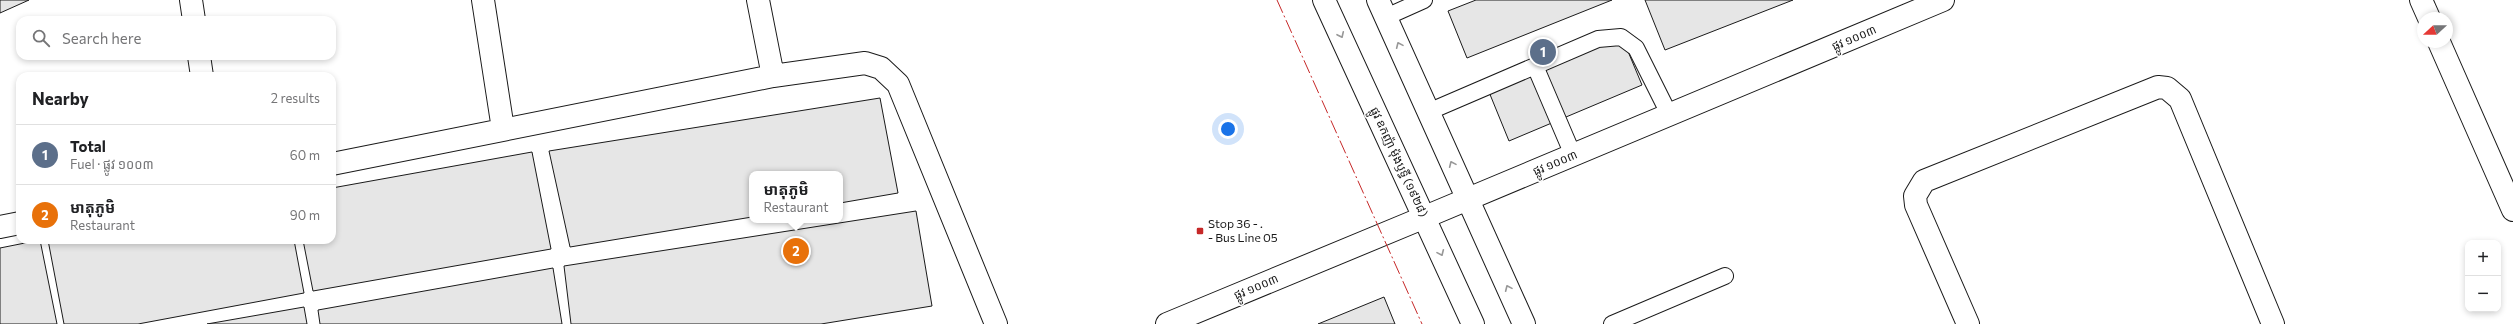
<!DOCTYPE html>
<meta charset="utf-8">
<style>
:root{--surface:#fff;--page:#f6f6f6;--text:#202124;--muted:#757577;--line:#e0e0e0;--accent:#c62828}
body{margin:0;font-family:Commissioner,"Noto Sans Khmer",sans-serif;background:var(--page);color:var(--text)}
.controls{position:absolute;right:12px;bottom:12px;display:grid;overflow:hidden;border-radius:8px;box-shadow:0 2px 6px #0003}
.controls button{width:36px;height:36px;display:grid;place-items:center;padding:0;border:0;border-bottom:1px solid var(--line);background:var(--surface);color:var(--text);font:20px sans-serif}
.compass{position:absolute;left:2417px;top:12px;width:36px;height:36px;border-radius:50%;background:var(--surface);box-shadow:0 2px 6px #0003;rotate:249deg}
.you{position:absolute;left:1228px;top:129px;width:14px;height:14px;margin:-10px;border:3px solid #fff;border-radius:50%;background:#1a73e8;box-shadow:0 0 0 6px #1a73e833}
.badge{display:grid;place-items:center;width:26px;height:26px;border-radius:50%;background:var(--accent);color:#fff;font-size:13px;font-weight:700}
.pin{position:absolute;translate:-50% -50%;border:2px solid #fff;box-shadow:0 1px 4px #0006}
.popup{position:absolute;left:749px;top:171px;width:94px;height:52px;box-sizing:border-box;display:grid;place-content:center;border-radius:8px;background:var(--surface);filter:drop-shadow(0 1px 3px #0005);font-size:13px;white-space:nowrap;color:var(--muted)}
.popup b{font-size:15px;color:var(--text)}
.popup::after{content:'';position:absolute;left:50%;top:100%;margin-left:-8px;border:8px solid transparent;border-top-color:var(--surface)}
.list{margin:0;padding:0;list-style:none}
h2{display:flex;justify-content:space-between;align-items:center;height:52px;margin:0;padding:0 16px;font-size:17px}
h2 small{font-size:13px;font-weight:400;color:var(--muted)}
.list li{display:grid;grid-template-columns:26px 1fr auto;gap:12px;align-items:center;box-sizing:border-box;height:60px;padding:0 16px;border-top:1px solid var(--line)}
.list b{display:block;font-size:15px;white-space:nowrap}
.list p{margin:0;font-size:13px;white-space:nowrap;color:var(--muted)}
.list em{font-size:13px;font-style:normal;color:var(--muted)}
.icon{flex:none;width:22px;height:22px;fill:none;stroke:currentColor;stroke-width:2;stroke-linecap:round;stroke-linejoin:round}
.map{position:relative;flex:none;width:2513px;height:324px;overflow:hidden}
.search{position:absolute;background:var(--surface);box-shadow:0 2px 6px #0003;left:16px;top:16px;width:320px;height:44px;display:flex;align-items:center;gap:10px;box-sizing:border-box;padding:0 14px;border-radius:12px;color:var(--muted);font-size:15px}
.panel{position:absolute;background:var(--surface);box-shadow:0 2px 6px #0003;left:16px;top:72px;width:320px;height:172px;border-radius:12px}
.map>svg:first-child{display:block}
</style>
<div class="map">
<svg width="2513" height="324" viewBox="0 0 2513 324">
<rect width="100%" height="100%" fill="#fff"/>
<path fill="#e6e6e6" stroke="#1a1a1a" d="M 0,0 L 29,0 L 0,13 Z
M 1476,0 L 1612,0 L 1467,58 L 1448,11 Z
M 1645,0 L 1793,0 L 1665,50 Z
M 1622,37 L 1642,85 L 1509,141 L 1489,92 Z
M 880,98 L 898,193 L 840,203 L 840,174 L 752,174 L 752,217 L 570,247 L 549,151 Z
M 532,152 L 551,249 L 313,291 L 303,240 L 332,240 L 332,188 Z
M 916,211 L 932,306 L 821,324 L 571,324 L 564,266 Z
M 40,240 L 57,324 L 0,324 L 0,248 Z
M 48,240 L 294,240 L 304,293 L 138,324 L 64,324 Z
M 553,268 L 562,324 L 320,324 L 318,310 Z
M 1384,297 L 1395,324 L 1318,324 Z
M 304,307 L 307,324 L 207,324 Z"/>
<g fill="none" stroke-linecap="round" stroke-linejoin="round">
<defs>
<path id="service" d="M 1386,17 L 1424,0
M 1535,66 L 1573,155
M 1428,112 L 1598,39 L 1621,37 L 1636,48 L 1670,116
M 1612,324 L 1725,276"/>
<path id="minor" d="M 191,0 L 194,20
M 483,0 L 503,129
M 758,0 L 773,76
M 2421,0 L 2429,18
M 2439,42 L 2513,210
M 199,56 L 202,76
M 332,164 L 773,76 L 865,63 L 881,68 L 898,84 L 996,324
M 0,227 L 20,223
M 1968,324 L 1916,205 L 1915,196 L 1924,181 L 2158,87 L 2167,88 L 2180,99 L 2273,324"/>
<path id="tertiary" d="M 1425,217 L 1943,0"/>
<path id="secondary" d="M 1324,0 L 1473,324
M 1378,0 L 1524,324
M 1167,324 L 1425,217"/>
</defs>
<use href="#service" stroke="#1a1a1a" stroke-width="18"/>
<use href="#minor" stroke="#1a1a1a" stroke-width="24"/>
<use href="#tertiary" stroke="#1a1a1a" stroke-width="24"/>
<use href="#secondary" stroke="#1a1a1a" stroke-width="24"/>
<use href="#service" stroke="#fff" stroke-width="16"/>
<use href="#minor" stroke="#fff" stroke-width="22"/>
<use href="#tertiary" stroke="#fff" stroke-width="22"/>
<use href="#secondary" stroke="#fff" stroke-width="22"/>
<path stroke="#c62828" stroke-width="1" stroke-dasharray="14 3 2 3" stroke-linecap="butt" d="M 1277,0 L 1422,324"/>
</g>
<defs><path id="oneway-chevron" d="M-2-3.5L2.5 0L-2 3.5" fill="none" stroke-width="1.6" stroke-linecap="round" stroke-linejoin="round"/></defs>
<g stroke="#989898">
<use href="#oneway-chevron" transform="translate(1341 35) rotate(65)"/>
<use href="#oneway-chevron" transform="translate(1399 45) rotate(-114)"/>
<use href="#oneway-chevron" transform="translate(1452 164) rotate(-114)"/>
<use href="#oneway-chevron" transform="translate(1441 253) rotate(66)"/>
<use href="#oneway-chevron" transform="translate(1508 288) rotate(-114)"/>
</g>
<rect fill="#c62828" stroke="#fff" stroke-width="1.5" x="1196" y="227" width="8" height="8" rx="2"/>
<g text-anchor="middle" stroke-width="3" stroke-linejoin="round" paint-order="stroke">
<g font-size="12" fill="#1a1a1a" stroke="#fff">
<text transform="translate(1854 38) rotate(-23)" y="4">ផ្លូវ ១០០៣</text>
<text transform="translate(1399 162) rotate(65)" y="4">ផ្លូវ ឧកញ៉ា ម៉ុងឫទ្ធី (១៩២៨)</text>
<text transform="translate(1555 163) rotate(-23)" y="4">ផ្លូវ ១០០៣</text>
<text transform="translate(1256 287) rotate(-23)" y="4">ផ្លូវ ១០០៣</text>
</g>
<g font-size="12" fill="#1a1a1a" stroke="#fff" text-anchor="start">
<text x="1208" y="228">Stop 36 - .<tspan x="1208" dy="14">- Bus Line 05</tspan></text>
</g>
</g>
</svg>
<div class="controls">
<button>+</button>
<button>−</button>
</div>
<svg class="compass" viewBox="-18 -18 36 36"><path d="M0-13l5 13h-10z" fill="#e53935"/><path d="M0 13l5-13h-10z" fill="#757577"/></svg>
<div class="you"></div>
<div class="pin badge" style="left:1543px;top:52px;background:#5c6f8a">1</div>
<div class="pin badge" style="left:796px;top:251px;background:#e8710a">2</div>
<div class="popup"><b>មាតុភូមិ</b>Restaurant</div>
<div class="search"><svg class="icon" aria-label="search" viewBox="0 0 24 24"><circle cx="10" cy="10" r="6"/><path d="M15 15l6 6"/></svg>Search here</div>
<section class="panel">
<h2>Nearby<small>2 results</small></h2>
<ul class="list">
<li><span class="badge" style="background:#5c6f8a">1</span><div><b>Total</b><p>Fuel · ផ្លូវ ១០០៣</p></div><em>60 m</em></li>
<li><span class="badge" style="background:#e8710a">2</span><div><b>មាតុភូមិ</b><p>Restaurant</p></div><em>90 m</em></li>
</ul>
</section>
</div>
